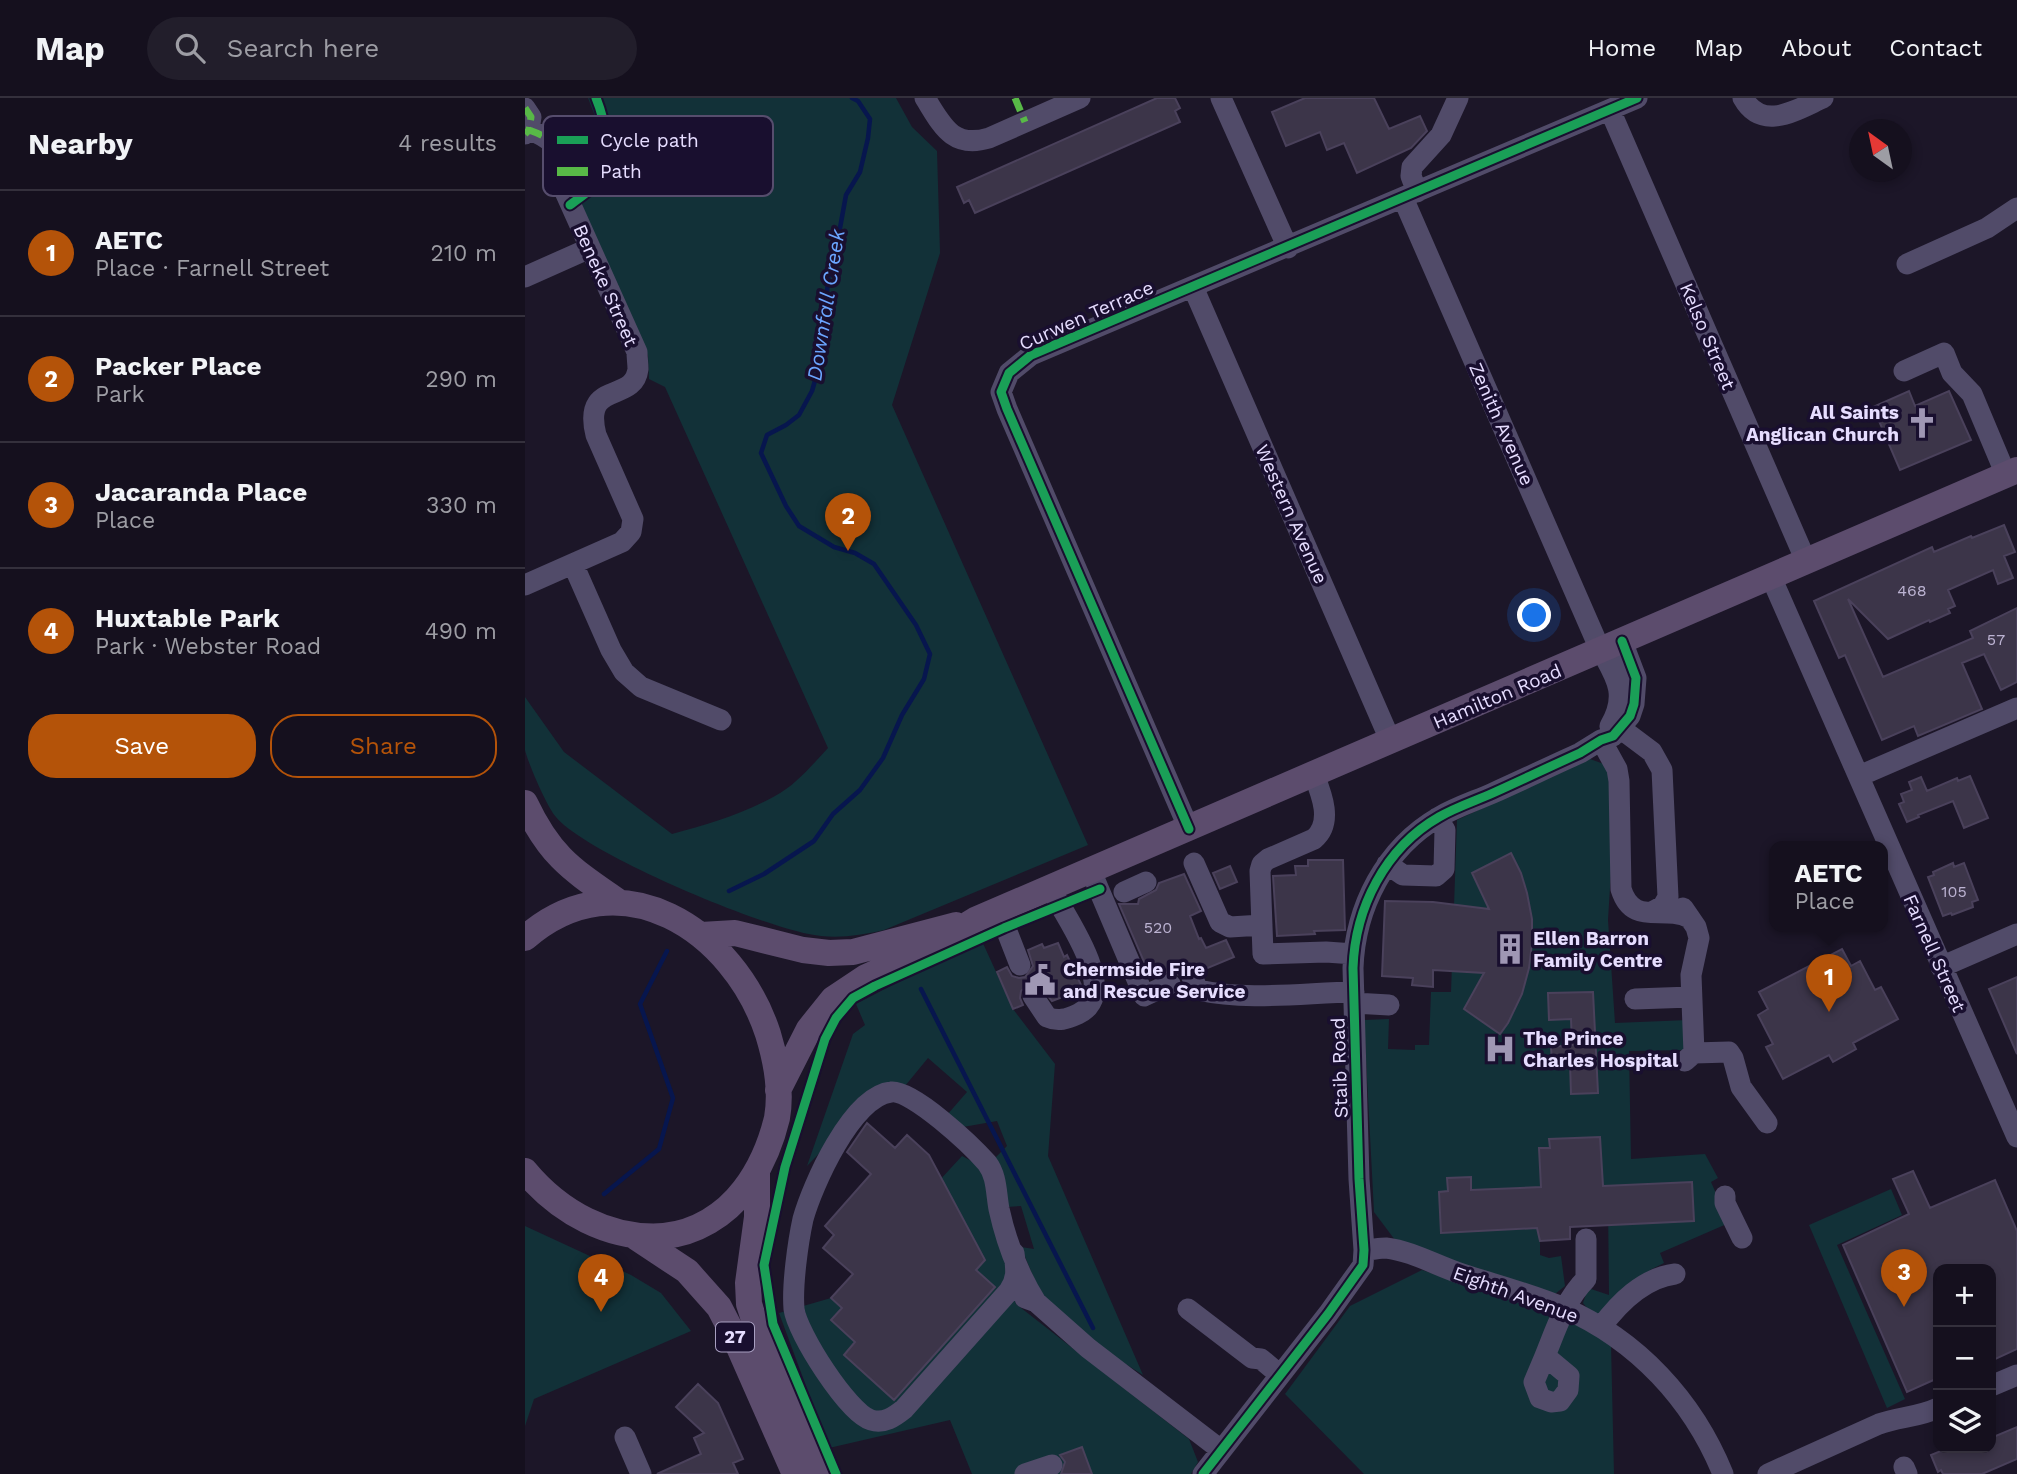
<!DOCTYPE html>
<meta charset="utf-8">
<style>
:root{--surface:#15101e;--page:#221e2b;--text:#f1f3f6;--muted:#9d9da4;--line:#34303c;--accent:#b45309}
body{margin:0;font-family:"Work Sans",sans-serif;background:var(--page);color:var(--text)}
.controls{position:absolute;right:21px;bottom:21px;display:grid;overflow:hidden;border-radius:14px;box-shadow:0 4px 10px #0003}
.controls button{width:63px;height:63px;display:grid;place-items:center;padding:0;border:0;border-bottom:2px solid var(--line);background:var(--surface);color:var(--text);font:35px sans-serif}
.compass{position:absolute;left:1324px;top:21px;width:63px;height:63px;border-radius:50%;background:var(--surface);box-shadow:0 4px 10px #0003;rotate:327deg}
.you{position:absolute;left:1010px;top:518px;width:24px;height:24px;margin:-18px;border:5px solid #fff;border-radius:50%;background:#1a73e8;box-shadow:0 0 0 10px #1a73e833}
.badge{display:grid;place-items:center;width:46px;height:46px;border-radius:50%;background:var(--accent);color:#fff;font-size:23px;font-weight:700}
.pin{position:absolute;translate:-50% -58px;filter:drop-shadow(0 2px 4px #0008)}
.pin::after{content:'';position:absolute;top:37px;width:24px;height:21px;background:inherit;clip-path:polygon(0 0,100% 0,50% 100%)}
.popup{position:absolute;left:1244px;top:743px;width:119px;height:91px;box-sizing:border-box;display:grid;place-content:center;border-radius:14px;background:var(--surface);filter:drop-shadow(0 2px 5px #0005);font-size:23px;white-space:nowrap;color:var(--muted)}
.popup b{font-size:26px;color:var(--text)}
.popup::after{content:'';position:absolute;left:50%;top:100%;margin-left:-14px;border:14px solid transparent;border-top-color:var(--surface)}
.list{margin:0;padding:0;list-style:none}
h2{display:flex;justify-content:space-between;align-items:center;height:91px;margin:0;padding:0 28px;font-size:30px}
h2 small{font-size:23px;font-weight:400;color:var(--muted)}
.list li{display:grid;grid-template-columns:46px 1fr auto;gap:21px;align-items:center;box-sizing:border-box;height:126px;padding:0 28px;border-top:2px solid var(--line)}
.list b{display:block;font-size:26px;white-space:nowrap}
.list p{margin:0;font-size:23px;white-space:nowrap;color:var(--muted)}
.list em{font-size:23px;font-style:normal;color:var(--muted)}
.actions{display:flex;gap:14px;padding:21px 28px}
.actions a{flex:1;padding:16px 0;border:2px solid var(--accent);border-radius:28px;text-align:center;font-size:24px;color:var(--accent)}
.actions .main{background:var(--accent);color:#fff}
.icon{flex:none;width:38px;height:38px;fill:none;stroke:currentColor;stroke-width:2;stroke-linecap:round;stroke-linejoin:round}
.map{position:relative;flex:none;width:1492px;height:1376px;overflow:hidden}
header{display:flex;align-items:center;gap:42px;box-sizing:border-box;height:98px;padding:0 35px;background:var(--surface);border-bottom:2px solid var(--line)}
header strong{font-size:33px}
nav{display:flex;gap:38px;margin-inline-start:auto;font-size:24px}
.search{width:490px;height:63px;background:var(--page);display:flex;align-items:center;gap:18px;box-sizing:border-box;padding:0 24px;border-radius:38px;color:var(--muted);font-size:26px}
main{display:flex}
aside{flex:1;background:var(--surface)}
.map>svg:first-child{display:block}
</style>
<header>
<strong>Map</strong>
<div class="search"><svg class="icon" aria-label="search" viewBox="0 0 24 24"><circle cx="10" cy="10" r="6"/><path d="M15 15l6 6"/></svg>Search here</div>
<nav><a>Home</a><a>Map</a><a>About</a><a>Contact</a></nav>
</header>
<main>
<aside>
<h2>Nearby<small>4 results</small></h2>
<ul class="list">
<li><span class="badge">1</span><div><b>AETC</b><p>Place · Farnell Street</p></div><em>210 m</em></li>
<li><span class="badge">2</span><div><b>Packer Place</b><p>Park</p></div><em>290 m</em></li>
<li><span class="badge">3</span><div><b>Jacaranda Place</b><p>Place</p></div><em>330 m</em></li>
<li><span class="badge">4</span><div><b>Huxtable Park</b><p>Park · Webster Road</p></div><em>490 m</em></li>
</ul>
<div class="actions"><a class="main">Save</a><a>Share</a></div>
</aside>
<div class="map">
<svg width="1492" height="1376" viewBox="0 0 1492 1376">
<rect width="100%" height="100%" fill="#1c1628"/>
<path fill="#123138" d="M 63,0 L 371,0 L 387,29 L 412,53 L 415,155 L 367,307 L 563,747 L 359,832 C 337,837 318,840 296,838 C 247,834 61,756 31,719 C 22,709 3,665 0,652 C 0,635 0,615 0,599 L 39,654 L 147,736 C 182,727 218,716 250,698 C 271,687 287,667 303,650 L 140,289 L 124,281 L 123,258 L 57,108 L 55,80 L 35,35 L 70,18 Z
M 1065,661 L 1087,669 L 1091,692 L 1083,822 L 1090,925 L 1163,922 L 1164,952 L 1104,953 L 1106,1061 L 1180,1056 L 1193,1080 L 1186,1084 L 1204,1125 L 1135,1155 L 1139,1165 L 1125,1172 L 1129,1181 L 1080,1216 L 1066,1215 L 1058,1205 L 1063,1190 L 1084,1197 L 1083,1105 L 1069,1106 L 1071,1128 L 1045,1129 L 1045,1141 L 1015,1143 L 1015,1157 L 1024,1160 L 1036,1158 L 1040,1188 L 1030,1196 L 873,1146 L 849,1114 L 839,922 L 864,921 L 863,951 L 890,952 L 890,947 L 904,947 L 906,894 L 926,894 L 932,722 Z
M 456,841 L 488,911 L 530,966 L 523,1058 L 618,1277 L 572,1248 L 515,1195 L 496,1149 L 509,1151 L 496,1108 L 481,1109 L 469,1061 L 482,1048 L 472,1023 L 438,1029 L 422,1017 L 442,994 L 403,960 L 380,988 L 360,987 L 282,1068 L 328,936 L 340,927 L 331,906 Z
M 437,1058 L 460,1070 L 491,1206 L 664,1341 L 673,1364 L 666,1376 L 447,1376 L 425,1322 L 304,1350 L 254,1215 L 306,1200 Z
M 1366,1091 L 1377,1117 L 1312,1147 L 1380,1301 L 1362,1310 L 1284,1127 Z
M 0,1128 L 106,1177 L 136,1195 L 166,1233 L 9,1301 L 0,1328 Z
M 897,1172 L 1044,1222 L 1086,1246 L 1089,1376 L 839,1376 L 760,1296 L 825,1208 Z"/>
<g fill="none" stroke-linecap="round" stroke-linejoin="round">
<path stroke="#07164e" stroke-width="4.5" d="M 204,793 L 239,776 L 289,743 L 308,716 L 335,692 L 358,660 L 377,617 L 399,581 L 405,556 L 391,527 L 349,466 L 330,455 L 309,449 L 274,428 L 261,408 L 236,355 L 242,337 L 261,327 L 274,317 L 287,293 L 296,262 L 304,208 L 302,194 L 305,162 L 315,130 L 321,97 L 335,74 L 343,40 L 345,21 L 333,3 L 327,0
M 396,891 L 568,1230
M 79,1096 L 134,1051 L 148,1000 L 115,906 L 142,853"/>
</g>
<path fill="#3c3549" stroke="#4a415b" stroke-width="2" d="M 632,0 L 650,0 L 655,10 L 650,13 L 655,24 L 450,115 L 444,102 L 439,105 L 432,89 Z
M 780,0 L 849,0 L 864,31 L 895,18 L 902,33 L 886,50 L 832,75 L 819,45 L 802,52 L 795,34 L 761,48 L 747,14 Z
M 1384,293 L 1390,308 L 1424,293 L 1446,342 L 1375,372 L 1348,309 Z
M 1479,427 L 1490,454 L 1479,458 L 1488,480 L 1473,486 L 1468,472 L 1423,492 L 1430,508 L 1423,511 L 1425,515 L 1405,524 L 1404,522 L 1363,541 L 1323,501 L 1358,579 L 1448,540 L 1445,533 L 1492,510 L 1492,584 L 1476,592 L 1459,556 L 1437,565 L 1457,611 L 1393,638 L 1389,628 L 1357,642 L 1320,557 L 1314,560 L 1289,503 L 1407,449 L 1409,454 L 1446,438 L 1447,440 Z
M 1445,678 L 1463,720 L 1439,730 L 1428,703 L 1393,717 L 1394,719 L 1382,724 L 1374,706 L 1379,704 L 1376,696 L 1387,692 L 1384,684 L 1396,679 L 1402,693 L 1432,680 L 1433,683 Z
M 986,755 L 996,775 L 1002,795 L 1007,821 L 1007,845 L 1004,870 L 997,896 L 983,925 L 975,936 L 939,911 L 959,875 L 908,872 L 908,889 L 887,887 L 888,880 L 857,878 L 860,803 L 908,804 L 964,811 L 947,775 Z
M 783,762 L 818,762 L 820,832 L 789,833 L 790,836 L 752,838 L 748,778 L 771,777 L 770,768 L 783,768 Z
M 1428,765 L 1429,769 L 1439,765 L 1453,802 L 1447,804 L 1448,809 L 1427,817 L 1426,815 L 1418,818 L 1403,779 L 1409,777 L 1408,774 Z
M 705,768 L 712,784 L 695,791 L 688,775 Z
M 659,776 L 676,813 L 665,818 L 674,841 L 676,840 L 681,850 L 701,842 L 709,859 L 678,872 L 668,866 L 661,867 L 654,877 L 646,873 L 626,880 L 594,806 L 613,806 L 614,801 L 631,792 L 634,785 Z
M 533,845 L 539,859 L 542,857 L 556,887 L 556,892 L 527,903 L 514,887 L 506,885 L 496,893 L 495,900 L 498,907 L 488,911 L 472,874 L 482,869 L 487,878 L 494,880 L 500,879 L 508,868 L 503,852 L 517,846 L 519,850 Z
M 1317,851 L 1326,868 L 1335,863 L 1350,892 L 1356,889 L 1373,921 L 1328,945 L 1331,951 L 1308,964 L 1304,957 L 1258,981 L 1241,949 L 1248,946 L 1233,917 L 1243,911 L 1234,894 Z
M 1492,879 L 1492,956 L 1464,891 Z
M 1068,894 L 1073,995 L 1046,996 L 1045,965 L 1027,966 L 1026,949 L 1047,947 L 1046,921 L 1024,922 L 1023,895 Z
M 342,1025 L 370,1050 L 382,1037 L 404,1057 L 460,1162 L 451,1172 L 470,1189 L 369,1302 L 319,1257 L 330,1244 L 306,1222 L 317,1210 L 306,1200 L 328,1176 L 298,1150 L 309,1137 L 300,1128 L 346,1076 L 322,1054 Z
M 1075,1039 L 1078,1088 L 1167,1084 L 1169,1123 L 1045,1129 L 1045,1141 L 1015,1143 L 1012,1130 L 916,1135 L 914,1094 L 923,1093 L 922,1080 L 946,1079 L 946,1092 L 1016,1089 L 1014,1050 L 1025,1050 L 1024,1041 Z
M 1388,1073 L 1405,1110 L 1470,1082 L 1492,1133 L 1492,1251 L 1466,1263 L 1466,1171 L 1413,1171 L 1413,1280 L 1382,1294 L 1318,1147 L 1384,1116 L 1368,1081 Z
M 173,1286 L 193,1305 L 218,1361 L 208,1365 L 213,1376 L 132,1376 L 176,1356 L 169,1340 L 179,1335 L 151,1309 Z
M 1492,1329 L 1492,1361 L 1457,1376 L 1418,1376 L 1416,1372 L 1413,1374 L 1406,1357 L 1423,1350 L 1466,1350 L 1466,1340 Z
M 557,1349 L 567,1376 L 536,1376 L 540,1364 L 535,1357 Z"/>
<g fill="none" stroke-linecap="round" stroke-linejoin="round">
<path stroke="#514b69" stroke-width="21" d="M 400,0 C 417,27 427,51 464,40 L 555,0
M 696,0 L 763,150
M 1218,0 C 1237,34 1271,12 1298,0
M 0,10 L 6,19 L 4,32 L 0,36
M 1085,12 L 1281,463
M 892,94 L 886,78 L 887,69 L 916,37 L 933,0
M 878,100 L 1070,540 C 1085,573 1107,591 1085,628
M 1382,166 L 1462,130 L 1492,110
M 0,179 L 65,150
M 668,189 L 866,644
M 1379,273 L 1419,255 L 1427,275 L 1447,296 L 1481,377
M 48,466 L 86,552 L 99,574 L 116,589 L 196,622
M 1246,479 L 1492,1039
M 0,487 L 97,444 L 106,434 L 108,421 L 71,337 C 57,281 109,306 113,271 C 113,266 112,260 112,254 L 36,85 L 42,74 C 32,50 30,41 4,32
M 1087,624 L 1127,654 L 1137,672 L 1143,799 L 1138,808 L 1127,814
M 1076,642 L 1092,671 L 1094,683 L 1096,791 C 1108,829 1137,806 1165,820
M 789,677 C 797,697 808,725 789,741 L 743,761 L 737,766 L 735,773 L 738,856 L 801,854 L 829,856
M 1334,678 L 1492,610
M 664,731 L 482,311 L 476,294 L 484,275 L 506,257 L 1112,0
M 669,765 L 695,824 L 705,829 L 737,827
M 862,766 L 878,777 L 911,778 L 919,771 L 920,732 L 912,720
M 566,773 L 619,898 L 645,886
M 599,794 L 621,784
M 1158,810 L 1171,829 L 1174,840 L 1166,877 L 1169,955
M 474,813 L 495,867
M 1416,869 L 1492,836
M 667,879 L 673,892 C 723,903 778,895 829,894
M 508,898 L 522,919 C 533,924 542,921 553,916 C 597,895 540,818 525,790
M 1110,901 L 1166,899
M 829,905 L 864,907
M 1160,963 L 1169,955 L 1204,954 L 1208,960 L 1216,989 L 1242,1025
M 1200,1098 L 1200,1105 L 1217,1140
M 839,1152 C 846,1152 854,1150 861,1150 C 887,1153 912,1168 937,1176 C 971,1187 1006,1196 1039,1210 C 1112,1242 1168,1302 1198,1376
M 489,1155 C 491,1171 493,1180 484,1193 L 379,1311 C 369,1319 359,1326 346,1322 C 323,1315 272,1235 269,1211 C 267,1187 273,1144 278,1121 C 287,1088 327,998 366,994 C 387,991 447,1048 462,1065 C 472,1078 471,1095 474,1111 C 481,1143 494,1177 511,1204
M 500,1200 L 511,1204 L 563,1250 L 696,1352
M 663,1211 L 727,1260 L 736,1261 L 755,1277
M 1076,1229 C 1094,1205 1118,1180 1150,1176
M 1020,1258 C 1031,1231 1040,1202 1061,1181 L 1061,1141
M 1020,1258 L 1044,1278 L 1043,1292 L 1035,1303 L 1026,1304 L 1015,1300 L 1009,1284 Z
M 1466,1288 L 1492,1277
M 100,1339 L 116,1376
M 1379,1369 L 1382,1376
M 500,1376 L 527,1367
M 678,1376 L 803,1216 L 838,1167 L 839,1152 L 834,1081 L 828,870 C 830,810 860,750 914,719 C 931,709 950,703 968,695 C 997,682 1026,668 1055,655 L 1076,642 L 1088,638 L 1105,618 L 1109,606 L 1111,580 L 1097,543
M 1243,1376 L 1354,1326 C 1374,1319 1394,1319 1413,1310"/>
<path stroke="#5c4c6d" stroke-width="26" d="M 0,705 C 26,760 48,772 95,805
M 176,837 L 210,835 L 278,852 L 304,855 L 328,854 L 431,827
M 0,840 C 95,757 209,832 243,936 C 251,962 257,992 252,1020 C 246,1045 235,1071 219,1092 C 200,1117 171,1135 139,1138 C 84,1142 34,1114 0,1073
M 253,992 L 284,931 L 308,901 L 341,879 L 401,852 L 450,822 L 1492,372
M 232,1074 L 232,1119 L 223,1185 L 224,1206 L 236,1243 L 293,1376
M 109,1138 L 162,1173 L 194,1209 L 210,1240 L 270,1376"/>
<path stroke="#58b947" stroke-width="7" stroke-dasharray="14 7" stroke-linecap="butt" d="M 490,0 L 500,24
M 0,10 L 6,19 L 4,32 L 0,36
M 4,32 C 30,41 32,50 42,74 L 36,85"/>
<defs>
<path id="cycleway" d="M 45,107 C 55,99 68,91 76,82 C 89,64 79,19 71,0
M 664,731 L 482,311 L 476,294 L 484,275 L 506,257 L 1112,0
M 311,1376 L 248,1226 L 239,1167 L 260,1069 L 300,941 L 311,920 L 328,900 L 350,888 L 479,830 L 575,791
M 678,1376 L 803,1216 L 838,1167 L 839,1152 L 834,1081 L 828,870 C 830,810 860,750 914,719 C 931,709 950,703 968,695 C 997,682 1026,668 1055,655 L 1076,642 L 1088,638 L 1105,618 L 1109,606 L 1111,580 L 1097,543"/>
</defs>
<use href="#cycleway" stroke="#190f2f" stroke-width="13"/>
<use href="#cycleway" stroke="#1a9f57" stroke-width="9"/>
</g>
<defs>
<symbol id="church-bare" viewBox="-9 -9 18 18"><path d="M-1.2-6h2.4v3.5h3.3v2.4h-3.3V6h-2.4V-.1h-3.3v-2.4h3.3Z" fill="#9f97b4" stroke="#190f2f" stroke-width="2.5" paint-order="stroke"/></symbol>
<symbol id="building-bare" viewBox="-9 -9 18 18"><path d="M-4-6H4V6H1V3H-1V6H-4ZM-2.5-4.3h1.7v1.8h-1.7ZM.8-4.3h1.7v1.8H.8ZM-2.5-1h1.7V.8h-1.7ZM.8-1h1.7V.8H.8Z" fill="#9f97b4" stroke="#190f2f" stroke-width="2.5" paint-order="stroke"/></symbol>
<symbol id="civic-bare" viewBox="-9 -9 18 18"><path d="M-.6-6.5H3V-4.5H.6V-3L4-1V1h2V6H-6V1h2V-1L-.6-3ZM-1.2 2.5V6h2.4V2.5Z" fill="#9f97b4" stroke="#190f2f" stroke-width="2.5" paint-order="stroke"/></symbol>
<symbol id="hospital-bare" viewBox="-9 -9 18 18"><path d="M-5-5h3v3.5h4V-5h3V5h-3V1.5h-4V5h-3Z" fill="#9f97b4" stroke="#190f2f" stroke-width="2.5" paint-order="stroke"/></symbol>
</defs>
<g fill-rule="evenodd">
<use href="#church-bare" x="1375" y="303" width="44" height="44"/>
<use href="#building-bare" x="963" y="829" width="44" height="44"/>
<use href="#civic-bare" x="493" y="860" width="44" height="44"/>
<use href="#hospital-bare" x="953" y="929" width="44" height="44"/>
</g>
<g text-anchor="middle" stroke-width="7" stroke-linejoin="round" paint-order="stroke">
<g font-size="16" fill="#bcb3d2">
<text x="1387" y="498">468</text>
<text x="1471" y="547">57</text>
<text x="1429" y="799">105</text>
<text x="633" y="835">520</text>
</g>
<rect fill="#190f2f" stroke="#a89fc1" stroke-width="2" x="191" y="1224.5" width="38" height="29" rx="5"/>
<g font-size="18" font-weight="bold" fill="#e6ddff">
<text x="210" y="1245">27</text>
</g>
<g font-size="19" fill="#e6ddff" stroke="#190f2f">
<text transform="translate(81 187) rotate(66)" y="7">Beneke Street</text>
<text transform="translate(561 217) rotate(-24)" y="7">Curwen Terrace</text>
<text transform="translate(1183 238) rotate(67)" y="7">Kelso Street</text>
<text transform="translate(977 326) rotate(66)" y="7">Zenith Avenue</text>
<text transform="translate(767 416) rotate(66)" y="7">Western Avenue</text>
<text transform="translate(972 598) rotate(-23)" y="7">Hamilton Road</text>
<text transform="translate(1410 855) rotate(66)" y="7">Farnell Street</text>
<text transform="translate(814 970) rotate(-92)" y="7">Staib Road</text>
<text transform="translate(991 1196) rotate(20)" y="7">Eighth Avenue</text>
</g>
<g font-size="19" font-weight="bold" fill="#e6ddff" stroke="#190f2f" text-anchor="start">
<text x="1374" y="321" text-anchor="end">All Saints<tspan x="1374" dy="22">Anglican Church</tspan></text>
<text x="1008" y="847">Ellen Barron<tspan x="1008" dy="22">Family Centre</tspan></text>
<text x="538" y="878">Chermside Fire<tspan x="538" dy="22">and Rescue Service</tspan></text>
<text x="998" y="947">The Prince<tspan x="998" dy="22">Charles Hospital</tspan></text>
</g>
<g font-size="21" font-style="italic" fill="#6ba5ff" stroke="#190f2f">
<text transform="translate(301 207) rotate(-81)" y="7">Downfall Creek</text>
</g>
</g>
<rect x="18" y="18" width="230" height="80" rx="10" fill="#190f2f" stroke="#564d6d" stroke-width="2"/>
<rect x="32" y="38" width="31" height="8" fill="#1a9f57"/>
<rect x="32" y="69" width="31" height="9" fill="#58b947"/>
<g font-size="19" fill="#e6ddff">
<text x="75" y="49">Cycle path</text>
<text x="75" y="80">Path</text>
</g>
</svg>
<div class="controls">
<button>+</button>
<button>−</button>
<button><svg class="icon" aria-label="layers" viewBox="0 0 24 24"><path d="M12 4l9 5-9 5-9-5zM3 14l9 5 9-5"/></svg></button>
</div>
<svg class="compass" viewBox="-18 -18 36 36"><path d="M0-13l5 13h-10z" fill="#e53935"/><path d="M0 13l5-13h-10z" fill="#9d9da4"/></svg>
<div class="you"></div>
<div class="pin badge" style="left:1304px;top:914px">1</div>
<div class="popup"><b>AETC</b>Place</div>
<div class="pin badge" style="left:323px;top:453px">2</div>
<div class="pin badge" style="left:1379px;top:1209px">3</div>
<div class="pin badge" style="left:76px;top:1214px">4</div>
</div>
</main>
